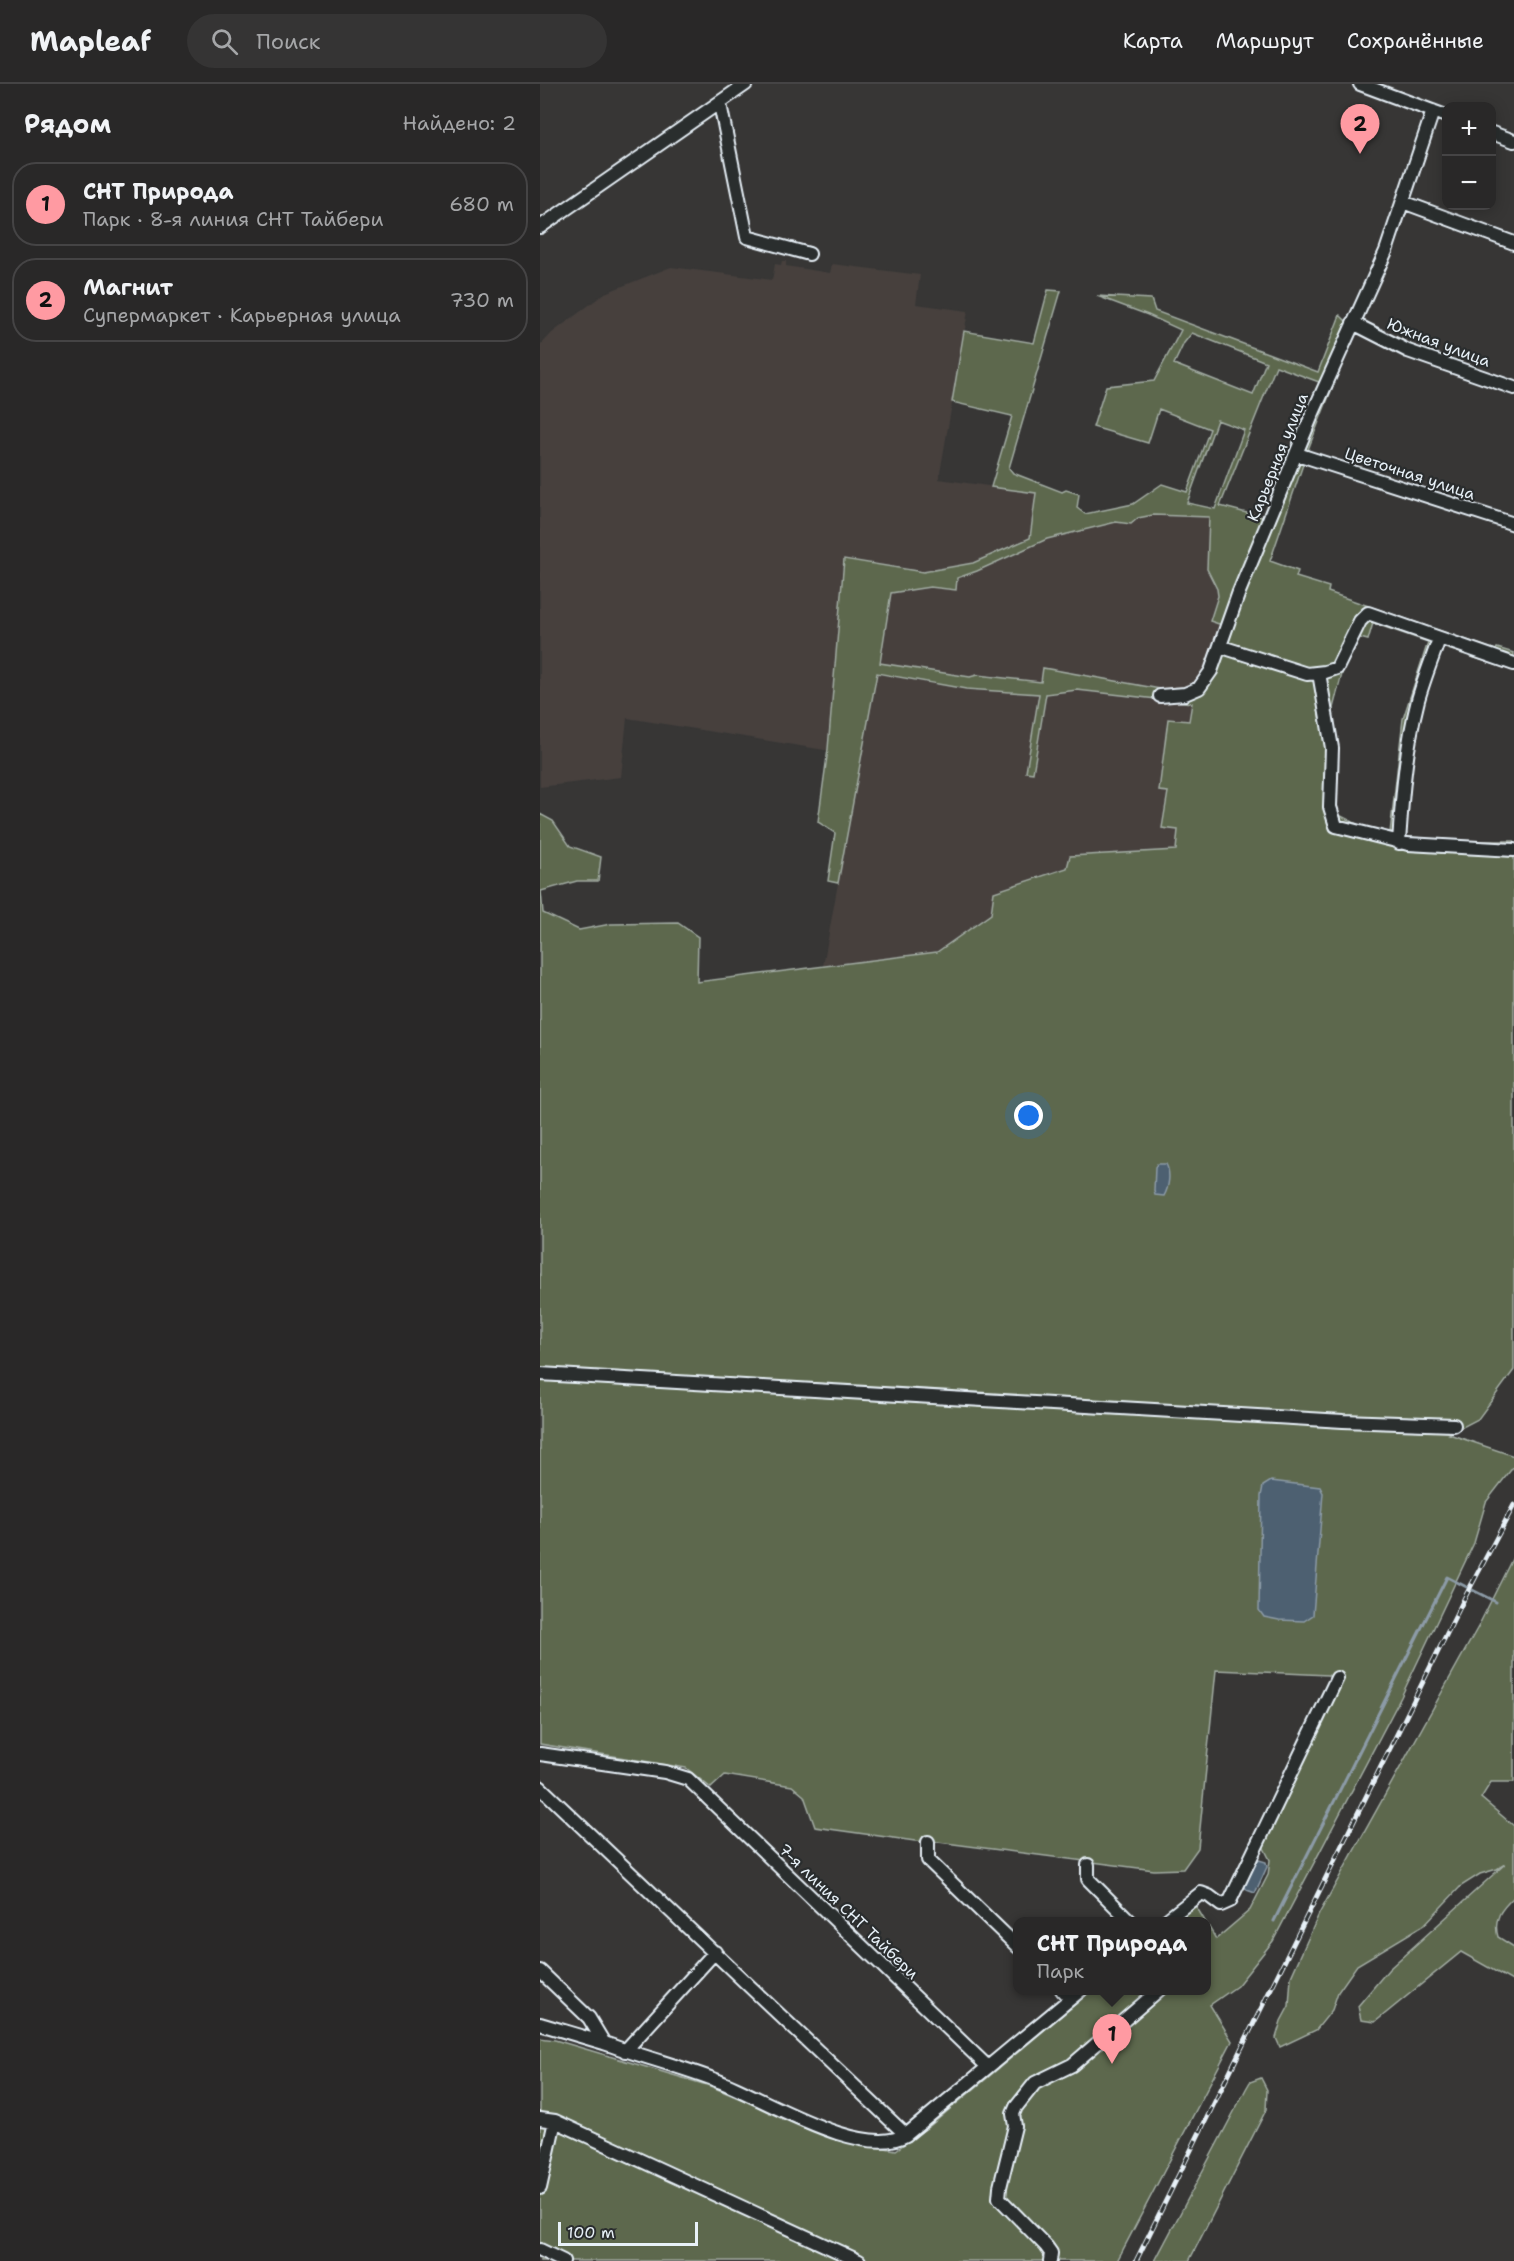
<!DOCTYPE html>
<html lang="ru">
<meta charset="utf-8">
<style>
:root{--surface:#292828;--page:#353434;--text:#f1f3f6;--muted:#a5a6a8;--line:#454445;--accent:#ff9aa2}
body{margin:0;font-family:"Shantell Sans",sans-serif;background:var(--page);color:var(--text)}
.controls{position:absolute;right:18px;top:18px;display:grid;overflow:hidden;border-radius:12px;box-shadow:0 3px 15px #0003}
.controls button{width:54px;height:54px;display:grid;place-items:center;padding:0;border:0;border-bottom:2px solid var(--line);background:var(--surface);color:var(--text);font:30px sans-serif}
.scale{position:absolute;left:18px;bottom:15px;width:140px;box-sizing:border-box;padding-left:6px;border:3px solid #e8f1f8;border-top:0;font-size:16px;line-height:21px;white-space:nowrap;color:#e8f1f8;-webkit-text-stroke:4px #2a2d2e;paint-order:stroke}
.you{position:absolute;left:489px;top:1032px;width:21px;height:21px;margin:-15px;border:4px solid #fff;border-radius:50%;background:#1a73e8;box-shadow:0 0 0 9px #1a73e833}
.badge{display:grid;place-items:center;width:39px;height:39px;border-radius:50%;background:var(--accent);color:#111;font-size:20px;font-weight:700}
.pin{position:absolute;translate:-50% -50px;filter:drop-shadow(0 2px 3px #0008)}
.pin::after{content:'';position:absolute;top:32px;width:21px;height:18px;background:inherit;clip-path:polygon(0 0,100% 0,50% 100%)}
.popup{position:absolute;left:473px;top:1833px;width:198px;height:78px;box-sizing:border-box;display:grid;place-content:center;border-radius:12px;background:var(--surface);filter:drop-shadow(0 2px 4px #0005);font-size:20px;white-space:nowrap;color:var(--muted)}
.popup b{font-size:22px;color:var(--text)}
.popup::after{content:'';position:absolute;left:50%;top:100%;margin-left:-12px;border:12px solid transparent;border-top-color:var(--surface)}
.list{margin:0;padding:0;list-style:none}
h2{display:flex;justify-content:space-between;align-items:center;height:78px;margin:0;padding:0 24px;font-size:26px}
h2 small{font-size:20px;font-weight:400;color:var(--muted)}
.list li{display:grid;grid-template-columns:39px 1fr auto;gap:18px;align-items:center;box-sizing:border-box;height:84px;margin:0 12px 12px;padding:0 12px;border:2px solid var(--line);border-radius:24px}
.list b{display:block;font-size:22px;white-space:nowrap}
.list p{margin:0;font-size:20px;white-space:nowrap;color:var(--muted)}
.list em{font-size:20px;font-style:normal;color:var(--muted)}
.icon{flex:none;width:33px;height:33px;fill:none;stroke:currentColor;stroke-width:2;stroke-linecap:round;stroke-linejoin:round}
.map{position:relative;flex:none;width:974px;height:2177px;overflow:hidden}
header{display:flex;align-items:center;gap:36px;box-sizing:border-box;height:84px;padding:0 30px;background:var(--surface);border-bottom:2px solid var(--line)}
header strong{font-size:28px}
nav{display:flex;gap:33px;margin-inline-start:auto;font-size:21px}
.search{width:420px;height:54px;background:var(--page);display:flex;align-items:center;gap:15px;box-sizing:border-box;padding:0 21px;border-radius:33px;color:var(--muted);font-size:22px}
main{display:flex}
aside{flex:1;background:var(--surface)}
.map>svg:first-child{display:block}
</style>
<header>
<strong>Mapleaf</strong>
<div class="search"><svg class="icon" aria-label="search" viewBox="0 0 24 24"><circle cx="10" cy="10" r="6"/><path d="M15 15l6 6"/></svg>Поиск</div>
<nav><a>Карта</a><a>Маршрут</a><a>Сохранённые</a></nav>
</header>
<main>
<aside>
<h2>Рядом<small>Найдено: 2</small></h2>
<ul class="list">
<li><span class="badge">1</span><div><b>СНТ Природа</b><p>Парк · 8-я линия СНТ Тайбери</p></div><em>680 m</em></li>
<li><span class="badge">2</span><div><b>Магнит</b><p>Супермаркет · Карьерная улица</p></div><em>730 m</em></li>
</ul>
</aside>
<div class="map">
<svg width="974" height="2177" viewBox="0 0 974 2177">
<rect width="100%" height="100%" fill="#373635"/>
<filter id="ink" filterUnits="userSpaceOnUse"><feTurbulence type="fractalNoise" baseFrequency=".0167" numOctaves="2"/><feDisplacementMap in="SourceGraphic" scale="12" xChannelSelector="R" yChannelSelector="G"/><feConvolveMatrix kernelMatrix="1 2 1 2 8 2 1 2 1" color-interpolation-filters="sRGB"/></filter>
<g filter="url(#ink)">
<path fill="#46403e" d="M 242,177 L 246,177 L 246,182 L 290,189 L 292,180 L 380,191 L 376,220 L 428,227 L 399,395 L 497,409 L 491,454 L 433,479 L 383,488 L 314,477 L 297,668 L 87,634 L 81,693 L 0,703 L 0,262 L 12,249 L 65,209 L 131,183 L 232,196 L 235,180 L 241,181 Z
M 613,431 L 669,433 L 667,485 L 677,505 L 678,512 L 670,536 L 683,541 L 663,595 L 652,603 L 637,608 L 503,584 L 501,598 L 437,591 L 430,593 L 340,579 L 351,509 L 390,503 L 415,506 L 417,494 L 437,487 L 507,455 L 576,438 L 591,440 L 598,434 Z
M 336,589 L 426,605 L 499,610 L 486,688 L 493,689 L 506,610 L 537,606 L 652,619 L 649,637 L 628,635 L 619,706 L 628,708 L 622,743 L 638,746 L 636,766 L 530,772 L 527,784 L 454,808 L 451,830 L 397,868 L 283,882 Z"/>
<path fill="#5d674e" stroke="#a2aca3" stroke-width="1.5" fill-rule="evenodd" d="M 508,206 L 521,207 L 469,384 L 473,389 L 522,408 L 526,406 L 539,410 L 537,424 L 545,430 L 593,420 L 622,400 L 647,408 L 670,345 L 619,325 L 608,359 L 553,343 L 566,302 L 614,297 L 641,246 L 608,231 L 557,212 L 611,215 L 615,227 L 778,288 L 800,231 L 815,246 L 769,363 L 730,477 L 758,487 L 756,493 L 789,503 L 788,508 L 956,566 L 957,564 L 974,569 L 974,587 L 899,562 L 873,636 L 861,752 L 903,757 L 974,757 L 974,1286 L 938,1335 L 909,1350 L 974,1372 L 974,1382 L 946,1418 L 934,1459 L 861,1613 L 733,1857 L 697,1902 L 670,1921 L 692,1957 L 577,2177 L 0,2177 L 0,1954 L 15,1956 L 170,2002 L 298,2056 L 356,2066 L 391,2041 L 551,1907 L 666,1906 L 667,1840 L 676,1855 L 710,1826 L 728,1791 L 730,1776 L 723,1762 L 798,1603 L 788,1591 L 676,1586 L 658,1764 L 643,1785 L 614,1786 L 398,1758 L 375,1757 L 275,1743 L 264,1712 L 252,1702 L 185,1691 L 171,1704 L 146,1684 L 0,1660 L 0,730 L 13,737 L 30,762 L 61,773 L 58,797 L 37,797 L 1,807 L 3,829 L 39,846 L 71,840 L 138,839 L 158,853 L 157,898 L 397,868 L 451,830 L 454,808 L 527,784 L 530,772 L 636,766 L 638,746 L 622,744 L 628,708 L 619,707 L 628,635 L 649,637 L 652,619 L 537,606 L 506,610 L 493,689 L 486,688 L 499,610 L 426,605 L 337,589 L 298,799 L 288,797 L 295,749 L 278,738 L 288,665 L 304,475 L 383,488 L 433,479 L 490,454 L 496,409 L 451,403 L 472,332 L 412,318 L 424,247 L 494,259 ZM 652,249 L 726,278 L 713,311 L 634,280 L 644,259 ZM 736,282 L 779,298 L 722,433 L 680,422 ZM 677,336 L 704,346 L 675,425 L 647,419 ZM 613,431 L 669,433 L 667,485 L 677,505 L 678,512 L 670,537 L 682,541 L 663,595 L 652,603 L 637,608 L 503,584 L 501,598 L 437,591 L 430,593 L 340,579 L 351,509 L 390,503 L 416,506 L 417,494 L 437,487 L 507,455 L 576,438 L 591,440 L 598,434 ZM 833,539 L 888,558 L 863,635 L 850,749 L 829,746 L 795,729 L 793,624 L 812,552 L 828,556 Z
M 974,1471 L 974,1698 L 951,1698 L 941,1714 L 974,1742 L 974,1813 C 961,1825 953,1835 958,1853 L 974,1863 L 974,1898 L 921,1868 L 835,1938 L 821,1936 L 818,1922 L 849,1885 L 965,1780 L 957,1785 L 940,1790 L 921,1802 L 884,1841 L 817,1881 L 798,1908 L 792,1926 L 776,1946 L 740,1963 L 736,1954 L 741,1937 L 749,1922 L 751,1893 L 779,1830 L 938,1543 Z
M 654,1819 L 665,1837 L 633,1838 Z
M 721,1994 L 727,2006 L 726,2026 L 649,2177 L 615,2177 L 706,2005 L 710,1998 Z"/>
<path fill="#4e6171" stroke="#8c9ba7" stroke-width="1.5" d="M 617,1080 L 626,1080 C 631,1089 629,1103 624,1112 L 615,1111 L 614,1107 L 615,1083 Z
M 731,1397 L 780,1403 L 783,1409 L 773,1531 L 764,1537 L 739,1536 L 724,1533 L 719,1526 L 721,1412 L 723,1402 Z
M 719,1776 L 726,1778 L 727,1783 L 715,1809 L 707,1806 L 704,1802 L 714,1778 Z"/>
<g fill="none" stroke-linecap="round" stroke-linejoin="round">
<path stroke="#8c9ba7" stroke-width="3" d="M 734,1837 L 907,1493 L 956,1518"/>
<defs>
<path id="minor" d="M 820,0 L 906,32
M 180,20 L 207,153 L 269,170
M 952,49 L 974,57
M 863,118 L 974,159
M 0,143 L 206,0
M 813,239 L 868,267 L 974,304
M 757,370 L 974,440
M 682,563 L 767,590 L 785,588 L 797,584 L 820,537 L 828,529 L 974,580
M 779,589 L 792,664 L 790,723 L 796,742 L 868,760 L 974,766
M 620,612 L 645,610 L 659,604 L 671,587 L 699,508 L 772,331 L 846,167 L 893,27
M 859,759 C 862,711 866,663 878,616 C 884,595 892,575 899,555
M 0,1290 L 803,1337 L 914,1341
M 0,1670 L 125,1688 L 148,1695 L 448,1983
M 0,1703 L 366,2051
M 388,1758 L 388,1776 L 478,1863
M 548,1781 L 548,1795 L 591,1838
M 624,1838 L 661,1809 L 669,1812 L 681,1821 L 690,1817 L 797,1594
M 0,1887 L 49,1934 L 64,1959 C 103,1973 143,1983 181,1998 C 225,2015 322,2076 366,2051 L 541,1906
M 522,1906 L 530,1915
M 0,1940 L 64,1959
M 85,1967 L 175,1868
M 0,2035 L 15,2037 L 319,2177
M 0,2104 L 15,2037
M 0,2166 L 23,2177
M 510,2177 L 511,2169 L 506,2162 L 459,2114 L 460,2103 L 475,2042 L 473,2030 L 476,2023 L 495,1999 L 532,1981 L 619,1906"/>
</defs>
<use href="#minor" stroke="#e8f1f8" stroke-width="16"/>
<use href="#minor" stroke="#2a2d2e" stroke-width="12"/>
<defs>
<path id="rail" d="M 596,2177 L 924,1515 L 974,1421"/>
</defs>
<use href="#rail" stroke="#e8f1f8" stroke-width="5"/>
<use href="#rail" stroke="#2a2d2e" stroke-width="3" stroke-dasharray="9" stroke-linecap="butt"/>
</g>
</g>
<g text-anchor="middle" stroke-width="4.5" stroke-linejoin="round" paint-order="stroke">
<g font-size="16" fill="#e8f1f8" stroke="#2a2d2e">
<text transform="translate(899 258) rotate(21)" y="6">Южная улица</text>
<text transform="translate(737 373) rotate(-68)" y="6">Карьерная улица</text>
<text transform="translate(870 389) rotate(18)" y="6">Цветочная улица</text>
<text transform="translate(309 1827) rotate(44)" y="6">7-я линия СНТ Тайбери</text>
</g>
</g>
</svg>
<div class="controls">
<button>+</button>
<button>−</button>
</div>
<div class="scale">100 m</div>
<div class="you"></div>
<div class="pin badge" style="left:572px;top:1980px">1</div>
<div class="popup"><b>СНТ Природа</b>Парк</div>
<div class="pin badge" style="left:820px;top:70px">2</div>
</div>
</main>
